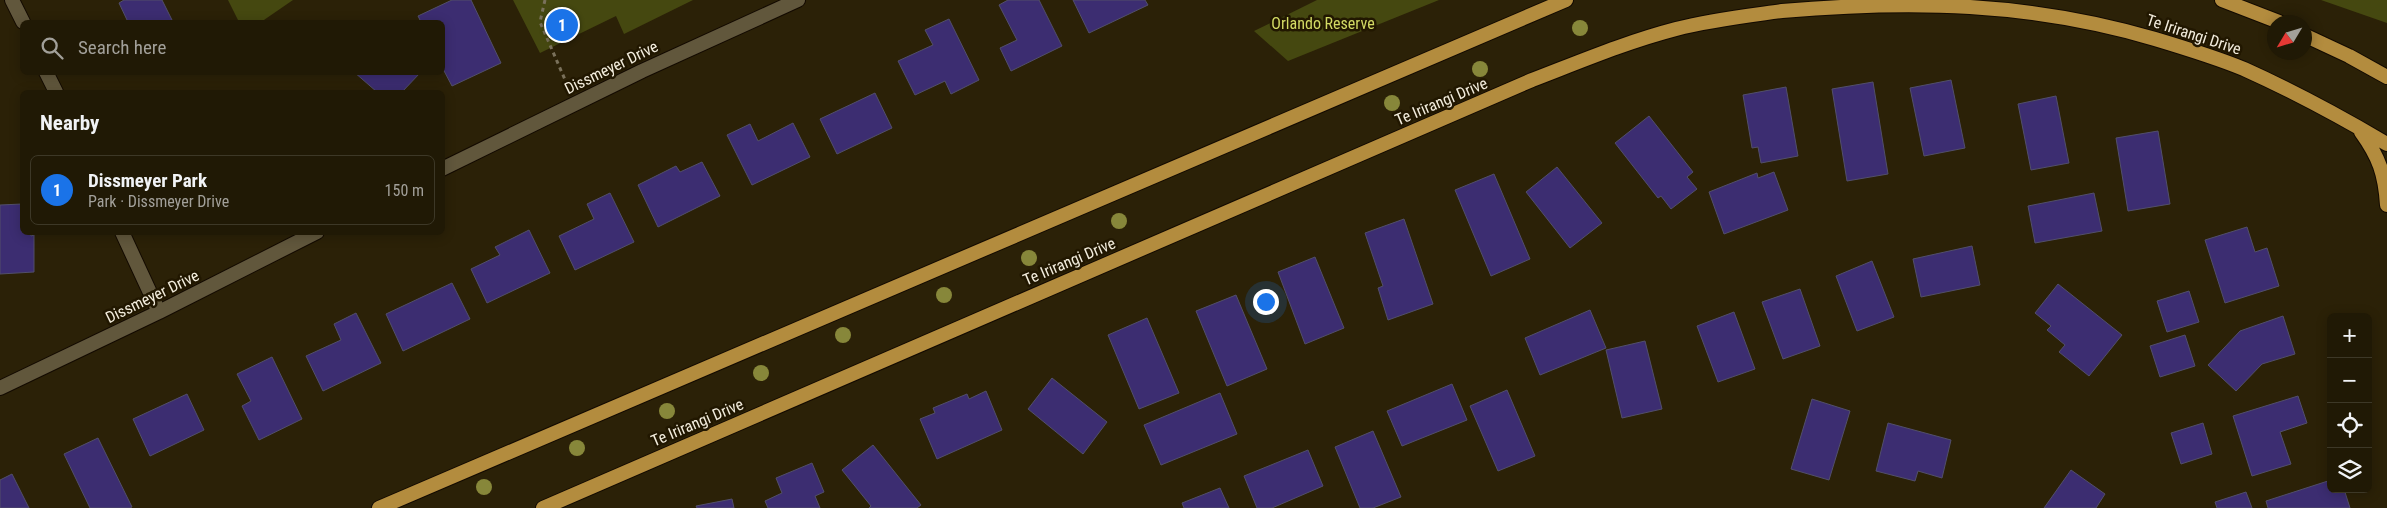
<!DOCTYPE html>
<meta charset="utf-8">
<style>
:root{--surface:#201905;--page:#2d2613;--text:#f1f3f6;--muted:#a2a09a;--line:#3d3827;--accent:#1a73e8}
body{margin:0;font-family:"Roboto Condensed",sans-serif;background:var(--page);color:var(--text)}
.controls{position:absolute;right:15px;bottom:15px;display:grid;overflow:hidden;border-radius:8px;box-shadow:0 2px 12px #0003}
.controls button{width:45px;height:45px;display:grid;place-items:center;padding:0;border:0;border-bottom:1px solid var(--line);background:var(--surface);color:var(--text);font:25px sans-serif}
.compass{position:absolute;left:2267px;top:15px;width:45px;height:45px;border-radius:50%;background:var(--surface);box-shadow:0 2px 12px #0003;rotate:232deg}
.you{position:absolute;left:1265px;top:301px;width:18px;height:18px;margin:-12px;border:4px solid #fff;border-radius:50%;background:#1a73e8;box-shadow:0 0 0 8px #1a73e833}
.badge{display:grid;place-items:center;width:32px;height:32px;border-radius:50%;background:var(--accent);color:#fff;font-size:16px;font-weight:700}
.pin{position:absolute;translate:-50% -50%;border:2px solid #fff;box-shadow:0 1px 5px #0006}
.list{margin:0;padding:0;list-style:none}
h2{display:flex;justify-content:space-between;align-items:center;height:65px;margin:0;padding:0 20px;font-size:21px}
h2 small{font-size:16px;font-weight:400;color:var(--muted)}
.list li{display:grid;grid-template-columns:32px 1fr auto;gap:15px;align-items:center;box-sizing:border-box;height:70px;margin:0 10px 10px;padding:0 10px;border:1px solid var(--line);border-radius:8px}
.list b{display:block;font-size:19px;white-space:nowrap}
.list p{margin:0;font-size:16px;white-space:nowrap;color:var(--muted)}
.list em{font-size:16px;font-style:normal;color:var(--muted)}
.icon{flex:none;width:28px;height:28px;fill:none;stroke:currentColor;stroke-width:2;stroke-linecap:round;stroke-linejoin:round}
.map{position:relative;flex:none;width:2387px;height:508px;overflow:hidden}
.search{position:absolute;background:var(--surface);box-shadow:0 2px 12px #0003;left:20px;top:20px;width:425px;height:55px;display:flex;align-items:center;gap:12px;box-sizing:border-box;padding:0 18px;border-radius:8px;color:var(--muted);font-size:19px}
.panel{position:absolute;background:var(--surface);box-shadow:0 2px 12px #0003;left:20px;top:90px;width:425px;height:145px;border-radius:8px}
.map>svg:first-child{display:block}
</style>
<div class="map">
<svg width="2387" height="508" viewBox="0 0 2387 508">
<rect width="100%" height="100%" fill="#2b2107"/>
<path fill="#454810" d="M 228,0 L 293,0 L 261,22 L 239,22 Z
M 513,0 L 693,0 L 624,34 L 616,16 L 540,53 Z
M 1317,0 L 1439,0 L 1288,61 L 1254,31 Z
M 2321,0 L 2387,0 L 2387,23 Z"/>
<path fill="#3c2d71" stroke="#524f6a" d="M 124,0 L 162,0 L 173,22 L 128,22 L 119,3 Z
M 452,0 L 471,0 L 501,63 L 452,86 L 442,67 L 442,22 L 421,22 L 418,16 Z
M 1008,0 L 1039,0 L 1062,46 L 1011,71 L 1000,48 L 1017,40 L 999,5 Z
M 1073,0 L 1145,0 L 1148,5 L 1089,33 Z
M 949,19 L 979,80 L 951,94 L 945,81 L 915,95 L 898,61 L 933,45 L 925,30 Z
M 354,72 L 419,72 L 420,73 L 402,92 L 377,92 Z
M 1951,80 L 1965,148 L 1924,156 L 1910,88 Z
M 1873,82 L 1888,174 L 1847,181 L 1832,89 Z
M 1786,87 L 1798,156 L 1761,163 L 1758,147 L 1752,148 L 1743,95 Z
M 875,93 L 892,128 L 837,154 L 820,119 Z
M 2056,96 L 2069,163 L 2031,170 L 2018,104 Z
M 1649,116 L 1693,172 L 1687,177 L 1697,189 L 1671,209 L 1661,196 L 1658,198 L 1615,143 Z
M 793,123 L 810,157 L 752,185 L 727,135 L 750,124 L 758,141 Z
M 2158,131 L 2170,204 L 2128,211 L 2116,138 Z
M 702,162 L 720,196 L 658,227 L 638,185 L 676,166 L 680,172 Z
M 1557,167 L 1602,223 L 1570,248 L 1526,192 Z
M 1774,172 L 1788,210 L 1724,234 L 1709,192 L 1757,173 L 1758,178 Z
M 1494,174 L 1530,259 L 1491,276 L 1455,190 Z
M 610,193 L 634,242 L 575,270 L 559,236 L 594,219 L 587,204 Z
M 2094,193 L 2102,231 L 2035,243 L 2028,206 Z
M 22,204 L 22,232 L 31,232 L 31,236 L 34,235 L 34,272 L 0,274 L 0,205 Z
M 1404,219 L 1433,304 L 1388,320 L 1378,288 L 1383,286 L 1365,233 Z
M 2247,227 L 2255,252 L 2267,248 L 2279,286 L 2225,303 L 2205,240 Z
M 529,230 L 550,273 L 487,303 L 471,269 L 500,255 L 495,247 Z
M 1972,246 L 1980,285 L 1921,297 L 1913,259 Z
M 1315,257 L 1344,328 L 1305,344 L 1278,272 Z
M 1872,261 L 1894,317 L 1857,331 L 1836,276 Z
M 452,283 L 470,319 L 403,351 L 386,314 Z
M 2058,284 L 2122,335 L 2089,376 L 2059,352 L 2065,345 L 2047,330 L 2051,326 L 2035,313 Z
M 1800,289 L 1820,346 L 1783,359 L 1762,302 Z
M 2189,291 L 2199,322 L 2167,332 L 2157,301 Z
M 1236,295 L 1267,369 L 1227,386 L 1196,311 Z
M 1590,310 L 1606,348 L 1540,375 L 1525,338 Z
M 1734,312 L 1755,369 L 1718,382 L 1697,326 Z
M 356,313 L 381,363 L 323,391 L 306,356 L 341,340 L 334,324 Z
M 2283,316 L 2295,354 L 2262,364 L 2236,391 L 2208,365 L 2240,331 Z
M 1147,318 L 1179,393 L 1139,409 L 1108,335 Z
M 2185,335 L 2195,366 L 2160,377 L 2150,346 Z
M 1645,341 L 1662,409 L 1622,418 L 1606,350 Z
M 272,357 L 302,419 L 259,440 L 242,406 L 251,401 L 237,374 Z
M 1052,378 L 1107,422 L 1083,454 L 1028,409 Z
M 1452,384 L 1467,420 L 1402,446 L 1387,411 Z
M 1507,390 L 1535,456 L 1498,471 L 1470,406 Z
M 986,391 L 1002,430 L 937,459 L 920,419 L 935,413 L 933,408 L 967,394 L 969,399 Z
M 1220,393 L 1237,434 L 1161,465 L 1144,425 Z
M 187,394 L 204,430 L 150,456 L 133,419 Z
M 2298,396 L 2307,423 L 2280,432 L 2291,464 L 2252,476 L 2233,416 Z
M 1812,399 L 1850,411 L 1829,480 L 1791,469 Z
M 1888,423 L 1951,440 L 1942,478 L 1918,471 L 1915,481 L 1876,471 Z
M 2203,423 L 2212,454 L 2181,464 L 2171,433 Z
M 1373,431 L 1401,497 L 1373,508 L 1360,508 L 1335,447 Z
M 98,438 L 132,507 L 130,508 L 90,508 L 64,454 Z
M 873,445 L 921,505 L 917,508 L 869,508 L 871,506 L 842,470 Z
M 1308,450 L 1323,486 L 1272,508 L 1257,508 L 1244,476 Z
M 812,463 L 824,492 L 815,496 L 820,508 L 768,508 L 765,501 L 782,493 L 776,478 Z
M 2071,470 L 2105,494 L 2096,508 L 2044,508 Z
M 12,474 L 29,508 L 0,508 L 0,480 Z
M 2331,480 L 2331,489 L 2344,489 L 2350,508 L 2268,508 L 2266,501 Z
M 1220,488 L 1229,508 L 1184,508 L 1182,503 Z
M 2246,492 L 2252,508 L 2217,508 L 2215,502 Z
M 732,499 L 734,508 L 697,508 L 696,506 Z"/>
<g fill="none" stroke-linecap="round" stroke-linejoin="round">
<defs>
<path id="minor" d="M 12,0 L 23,22
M 46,72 L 56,92
M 442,169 L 642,71 L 798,0
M 122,232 L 159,312
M 0,388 L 159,312 L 317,232"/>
<path id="primary" d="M 2222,0 L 2279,22
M 2304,35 L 2349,56 L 2387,77
M 2361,132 C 2379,157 2385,174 2387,205
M 379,508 L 1566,0
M 543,508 L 1532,80 C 1579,62 1626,42 1676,29 C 1710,20 1746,16 1782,11 C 1912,0 2029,2 2155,39 C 2185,48 2215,57 2244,69 C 2293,91 2341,117 2387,144"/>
</defs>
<use href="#minor" stroke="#130a00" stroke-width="16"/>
<use href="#primary" stroke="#130a00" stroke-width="16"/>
<path stroke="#7a715b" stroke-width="3" stroke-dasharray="4 4" stroke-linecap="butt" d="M 545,0 L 540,22 L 566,82"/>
<use href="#minor" stroke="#61573c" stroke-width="14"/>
<use href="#primary" stroke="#b38c3e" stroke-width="14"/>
</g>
<g fill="#87873a">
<circle cx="1580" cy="28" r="8"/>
<circle cx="1480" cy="69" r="8"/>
<circle cx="1392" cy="103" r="8"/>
<circle cx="1119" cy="221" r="8"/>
<circle cx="1029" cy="258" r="8"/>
<circle cx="944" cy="295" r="8"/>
<circle cx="843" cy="335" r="8"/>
<circle cx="761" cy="373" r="8"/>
<circle cx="667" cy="411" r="8"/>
<circle cx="577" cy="448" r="8"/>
<circle cx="484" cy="487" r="8"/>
</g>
<g text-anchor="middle" stroke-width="5" stroke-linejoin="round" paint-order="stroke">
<g font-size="16" fill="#d3db64" stroke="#211700">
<text x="1323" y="29">Orlando Reserve</text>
</g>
<g font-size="16" fill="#f3eddd" stroke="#211700">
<text transform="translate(2194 34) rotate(18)" y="6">Te Irirangi Drive</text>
<text transform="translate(611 67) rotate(-26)" y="6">Dissmeyer Drive</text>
<text transform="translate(1441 101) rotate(-23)" y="6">Te Irirangi Drive</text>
<text transform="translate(1069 261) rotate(-23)" y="6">Te Irirangi Drive</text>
<text transform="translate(152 296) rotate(-26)" y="6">Dissmeyer Drive</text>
<text transform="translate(697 422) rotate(-23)" y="6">Te Irirangi Drive</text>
</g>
</g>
</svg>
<div class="controls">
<button>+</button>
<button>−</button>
<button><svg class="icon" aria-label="locate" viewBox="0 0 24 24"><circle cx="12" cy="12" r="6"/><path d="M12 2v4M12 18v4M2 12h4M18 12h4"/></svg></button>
<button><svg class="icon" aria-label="layers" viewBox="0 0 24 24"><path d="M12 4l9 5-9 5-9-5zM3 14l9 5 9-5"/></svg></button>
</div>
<svg class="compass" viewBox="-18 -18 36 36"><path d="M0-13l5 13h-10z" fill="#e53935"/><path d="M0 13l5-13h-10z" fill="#a2a09a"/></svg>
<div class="you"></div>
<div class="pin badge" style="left:562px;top:25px">1</div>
<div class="search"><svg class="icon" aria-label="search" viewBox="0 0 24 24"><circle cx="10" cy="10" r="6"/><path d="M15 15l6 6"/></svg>Search here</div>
<section class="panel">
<h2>Nearby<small></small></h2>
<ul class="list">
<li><span class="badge">1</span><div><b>Dissmeyer Park</b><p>Park · Dissmeyer Drive</p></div><em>150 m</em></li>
</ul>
</section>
</div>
